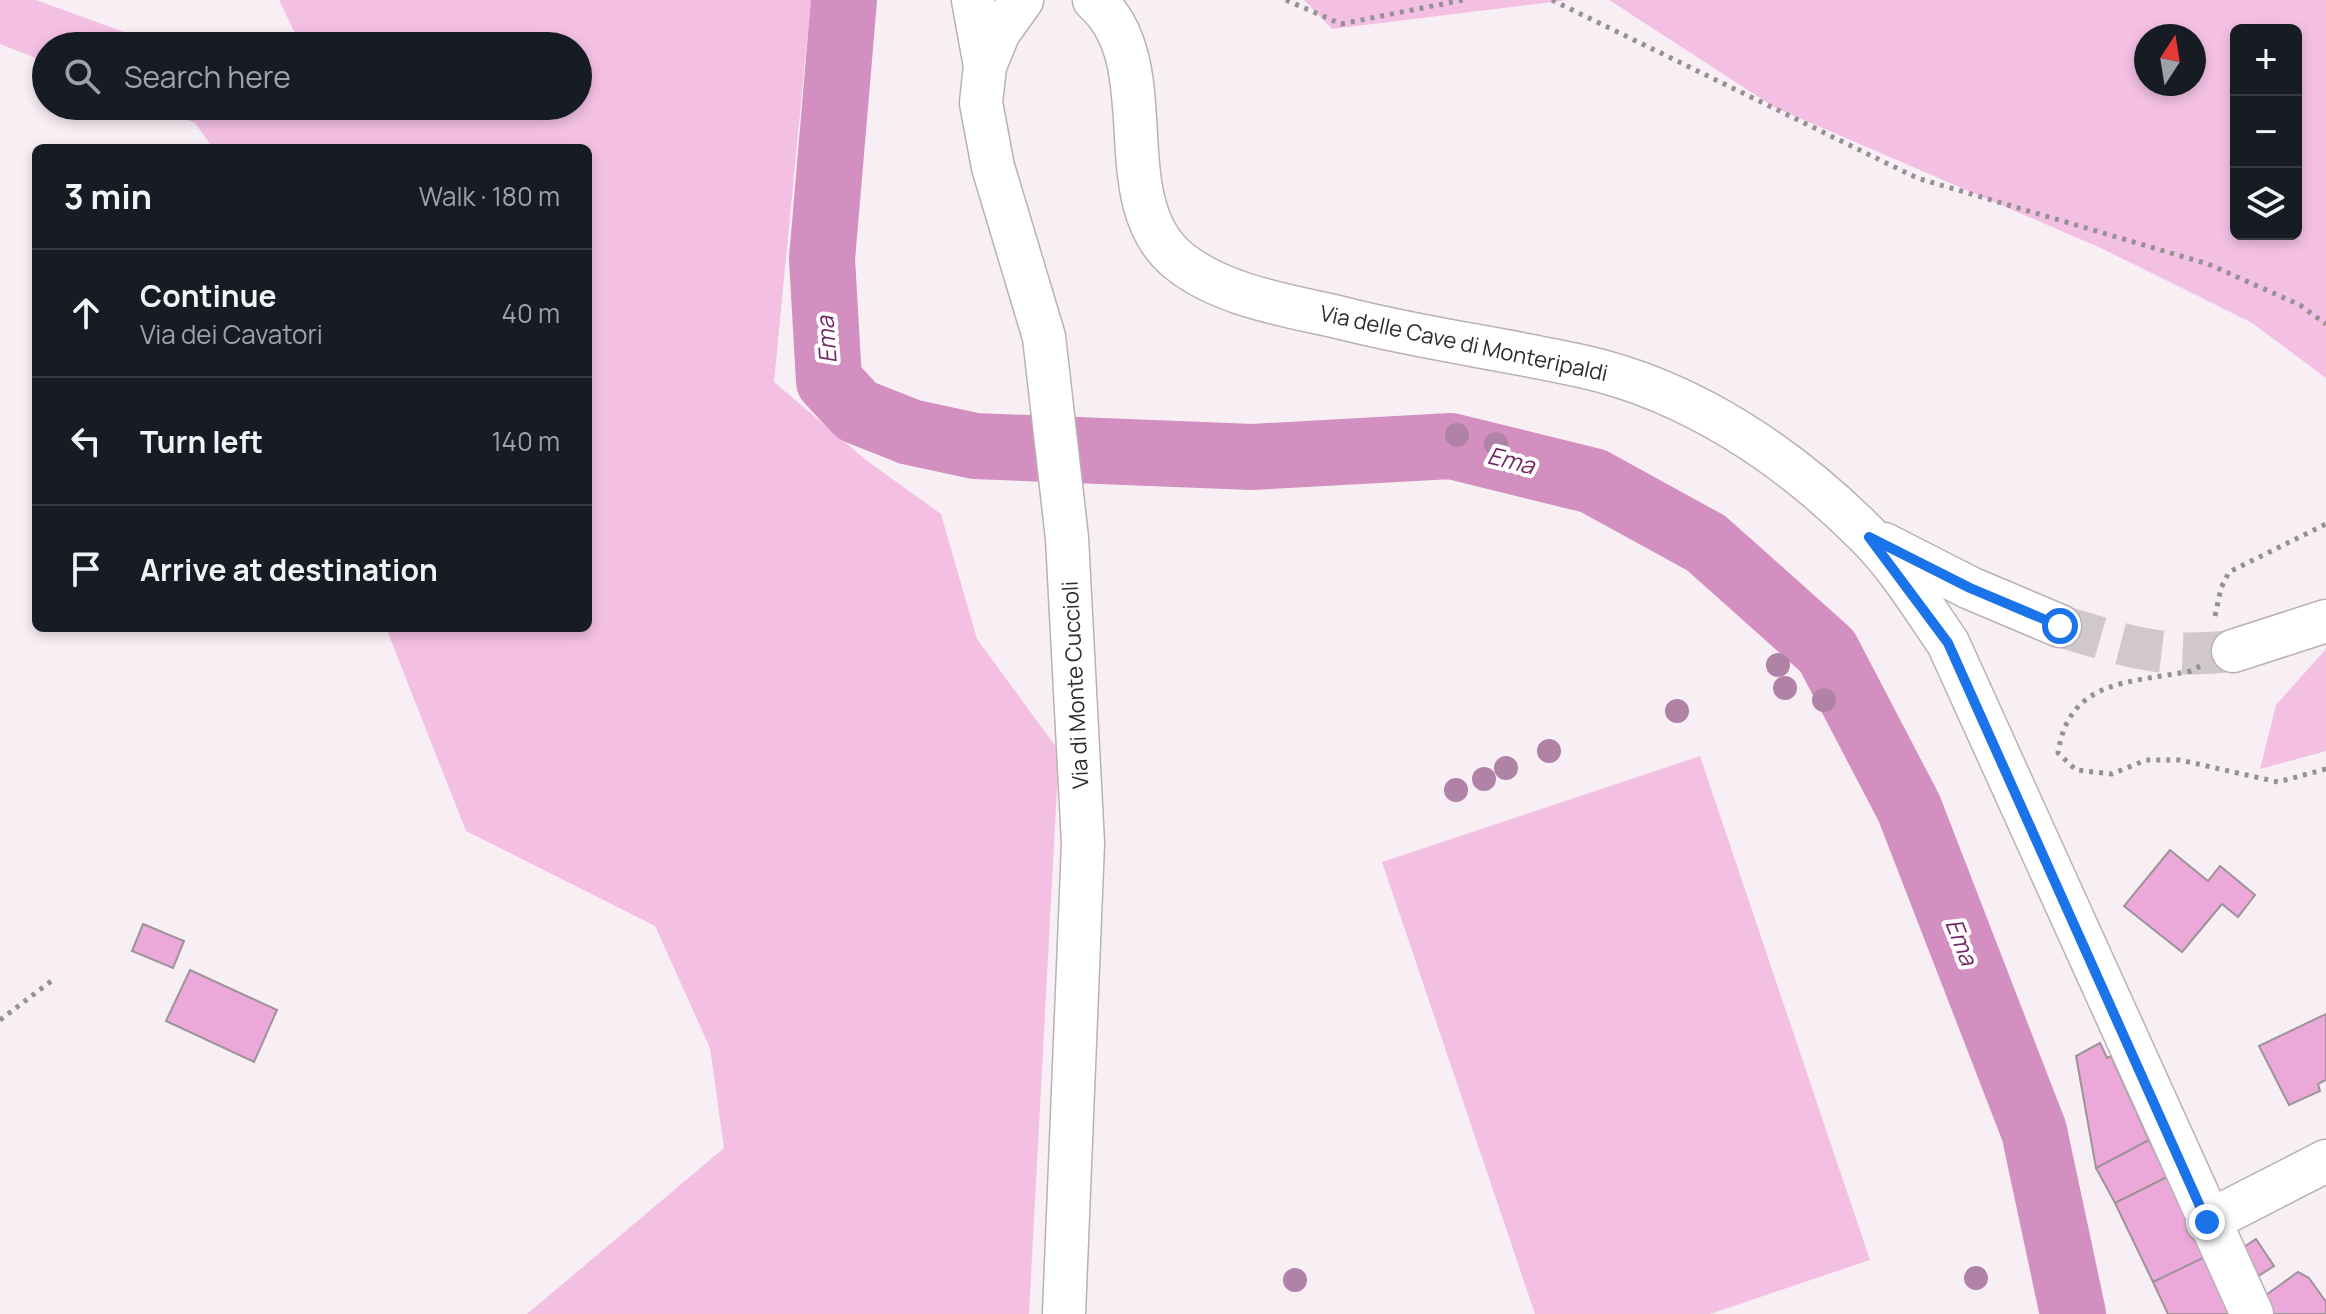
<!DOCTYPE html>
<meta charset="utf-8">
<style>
:root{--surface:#171b24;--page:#242831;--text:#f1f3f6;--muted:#9ea1a6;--line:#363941}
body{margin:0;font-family:Manrope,sans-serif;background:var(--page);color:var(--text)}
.controls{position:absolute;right:24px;top:24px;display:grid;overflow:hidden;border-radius:12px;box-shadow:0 4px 12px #0003}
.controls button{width:72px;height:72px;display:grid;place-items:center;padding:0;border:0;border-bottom:2px solid var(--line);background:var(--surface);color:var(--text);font:40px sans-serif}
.compass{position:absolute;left:2134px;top:24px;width:72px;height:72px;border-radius:50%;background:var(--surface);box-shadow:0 4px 12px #0003;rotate:12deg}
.stop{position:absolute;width:24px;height:24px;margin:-18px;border:6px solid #1a73e8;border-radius:50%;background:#fff}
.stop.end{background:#1a73e8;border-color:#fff;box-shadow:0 2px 8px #0008}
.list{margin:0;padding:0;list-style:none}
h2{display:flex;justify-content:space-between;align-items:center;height:104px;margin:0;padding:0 32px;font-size:34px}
h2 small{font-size:26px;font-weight:400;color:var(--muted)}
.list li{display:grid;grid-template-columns:52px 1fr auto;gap:24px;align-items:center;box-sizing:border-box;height:128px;padding:0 32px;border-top:2px solid var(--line)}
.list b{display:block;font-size:30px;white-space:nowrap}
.list p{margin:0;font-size:26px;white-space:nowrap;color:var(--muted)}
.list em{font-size:26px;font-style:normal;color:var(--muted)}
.icon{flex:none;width:44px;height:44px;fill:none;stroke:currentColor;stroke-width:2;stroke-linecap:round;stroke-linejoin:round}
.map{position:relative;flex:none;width:2326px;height:1314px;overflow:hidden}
.search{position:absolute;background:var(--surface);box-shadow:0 4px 12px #0003;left:32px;top:32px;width:560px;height:88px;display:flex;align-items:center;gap:20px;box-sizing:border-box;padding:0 28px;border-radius:44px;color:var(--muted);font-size:30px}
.panel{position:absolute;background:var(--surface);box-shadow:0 4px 12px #0003;left:32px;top:144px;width:560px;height:488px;border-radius:12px}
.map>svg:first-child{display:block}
</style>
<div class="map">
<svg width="2326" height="1314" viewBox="0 0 2326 1314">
<rect width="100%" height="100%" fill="#f8eff5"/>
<path fill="#f3c0e4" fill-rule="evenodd" d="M 0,0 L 36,0 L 163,46 L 46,46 L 46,62 L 0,44 Z
M 279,0 L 811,0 L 774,382 L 866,460 L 941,514 L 977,639 L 1059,751 L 1029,1314 L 527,1314 L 724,1148 L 710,1048 L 655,926 L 466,831 L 386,628 L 588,628 L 588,148 L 213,148 L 195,123 L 154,106 L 578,106 L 578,46 L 301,46 Z
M 1304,0 L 1569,0 L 1332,29 Z
M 1609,0 L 2326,0 L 2326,378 L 2252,323 L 2103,249 L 1774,107 ZM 2296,30 L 2296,234 L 2236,234 L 2236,30 ZM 2146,36 L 2194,36 L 2194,84 L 2146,84 Z
M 2326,649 L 2326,751 L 2260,769 L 2276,705 Z
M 1700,756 L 1870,1260 L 1710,1314 L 1535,1314 L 1382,862 Z"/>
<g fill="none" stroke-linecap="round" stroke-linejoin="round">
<path stroke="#d28fbf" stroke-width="66" d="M 844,0 L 822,259 L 829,381 L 857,411 L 910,432 L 975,446 L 1252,457 L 1451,446 L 1593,481 L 1706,543 L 1827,651 L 1909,808 L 2034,1131 L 2073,1314"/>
</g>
<path fill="#eda8da" stroke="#9c9499" stroke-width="2" d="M 2170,850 L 2208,881 L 2220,866 L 2255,895 L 2238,917 L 2222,904 L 2182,952 L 2124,906 Z
M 143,924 L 184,941 L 173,968 L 132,951 Z
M 190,970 L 277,1010 L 254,1062 L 166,1021 Z
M 2326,1014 L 2326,1080 L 2318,1084 L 2320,1091 L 2289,1105 L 2259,1046 Z
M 2100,1043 L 2107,1058 L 2111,1056 L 2149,1140 L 2096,1168 L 2076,1056 Z
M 2149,1140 L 2167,1177 L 2115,1203 L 2096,1168 Z
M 2167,1177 L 2207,1256 L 2153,1282 L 2115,1203 Z
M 2256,1239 L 2274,1266 L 2252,1280 L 2238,1251 Z
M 2207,1256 L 2235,1314 L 2168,1314 L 2153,1282 Z
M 2298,1272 L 2309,1278 L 2326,1302 L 2326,1314 L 2266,1314 L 2259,1300 Z"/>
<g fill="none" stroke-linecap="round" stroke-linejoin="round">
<path stroke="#d0c8cd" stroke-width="42" stroke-dasharray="42 21" stroke-linecap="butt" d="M 2060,626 C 2128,646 2161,659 2233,651"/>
<defs>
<path id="minor" d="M 973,0 L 985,66 L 981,103 L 993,167 L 1044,337 L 1067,538 L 1083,843 L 1064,1314
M 1094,0 C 1167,63 1104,201 1179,261 C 1225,298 1294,306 1350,320 C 1426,339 1504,349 1581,366 C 1691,390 1790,457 1868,536 C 1899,567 1923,607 1948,643 L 2252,1314
M 985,66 L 999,32 L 1022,0
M 1884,544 L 1970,588 L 2060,626
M 2233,651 L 2326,621
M 2207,1222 L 2326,1161"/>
</defs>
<use href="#minor" stroke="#b9b1b6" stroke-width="45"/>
<path stroke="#969094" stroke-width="5" stroke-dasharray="4 6" stroke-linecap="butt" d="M 1286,0 L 1341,24 L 1463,0
M 1552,0 L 1917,178 L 2208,264 L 2300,305 L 2326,324
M 2215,616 L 2221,588 L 2229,572 L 2326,524
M 2200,666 L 2191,671 C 2129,683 2069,679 2058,753 L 2076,770 L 2112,774 L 2146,760 L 2180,760 L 2278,782 L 2326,769
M 0,1020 L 54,979"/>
<use href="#minor" stroke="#fff" stroke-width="42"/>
</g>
<g fill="#b082a6">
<circle cx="1457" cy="435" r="12"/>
<circle cx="1496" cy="444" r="12"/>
<circle cx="1778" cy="665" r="12"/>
<circle cx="1785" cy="688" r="12"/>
<circle cx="1824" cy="700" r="12"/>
<circle cx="1677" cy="711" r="12"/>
<circle cx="1549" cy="751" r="12"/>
<circle cx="1506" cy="768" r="12"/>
<circle cx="1484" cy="779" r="12"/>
<circle cx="1456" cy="790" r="12"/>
<circle cx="1976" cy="1278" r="12"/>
<circle cx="1295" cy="1280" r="12"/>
</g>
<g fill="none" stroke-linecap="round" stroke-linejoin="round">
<path stroke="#1a73e8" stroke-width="10" d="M 2060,626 L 1970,588 L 1869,537 L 1948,643 L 2207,1222"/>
</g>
<g text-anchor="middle" stroke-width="8" stroke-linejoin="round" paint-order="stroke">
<g font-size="22" fill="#2e2b2d" stroke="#fff">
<text transform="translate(1464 343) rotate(12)" y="8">Via delle Cave di Monteripaldi</text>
<text transform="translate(1075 685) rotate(-93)" y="8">Via di Monte Cuccioli</text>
</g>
<g font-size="24" font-style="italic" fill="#752764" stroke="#fff">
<text transform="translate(827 340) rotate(-94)" y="8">Ema</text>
<text transform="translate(1511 461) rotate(14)" y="8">Ema</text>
<text transform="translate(1961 942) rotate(69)" y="8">Ema</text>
</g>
</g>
</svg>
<div class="controls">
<button>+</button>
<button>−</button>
<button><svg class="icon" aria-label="layers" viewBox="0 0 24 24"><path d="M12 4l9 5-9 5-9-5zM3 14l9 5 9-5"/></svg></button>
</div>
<svg class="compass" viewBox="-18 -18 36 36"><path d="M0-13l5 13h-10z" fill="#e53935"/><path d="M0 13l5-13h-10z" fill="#9ea1a6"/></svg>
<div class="stop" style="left:2060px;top:626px"></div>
<div class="stop end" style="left:2207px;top:1222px"></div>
<div class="search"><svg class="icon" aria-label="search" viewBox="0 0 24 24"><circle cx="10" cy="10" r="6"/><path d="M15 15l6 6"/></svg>Search here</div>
<section class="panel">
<h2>3 min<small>Walk · 180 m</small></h2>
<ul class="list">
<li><svg class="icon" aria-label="ahead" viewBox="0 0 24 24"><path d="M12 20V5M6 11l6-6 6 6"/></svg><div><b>Continue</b><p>Via dei Cavatori</p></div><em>40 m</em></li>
<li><svg class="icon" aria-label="left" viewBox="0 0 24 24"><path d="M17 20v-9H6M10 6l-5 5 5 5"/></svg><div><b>Turn left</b></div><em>140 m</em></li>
<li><svg class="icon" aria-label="arrive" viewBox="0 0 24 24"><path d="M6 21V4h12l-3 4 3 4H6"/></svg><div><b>Arrive at destination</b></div></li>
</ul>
</section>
</div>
